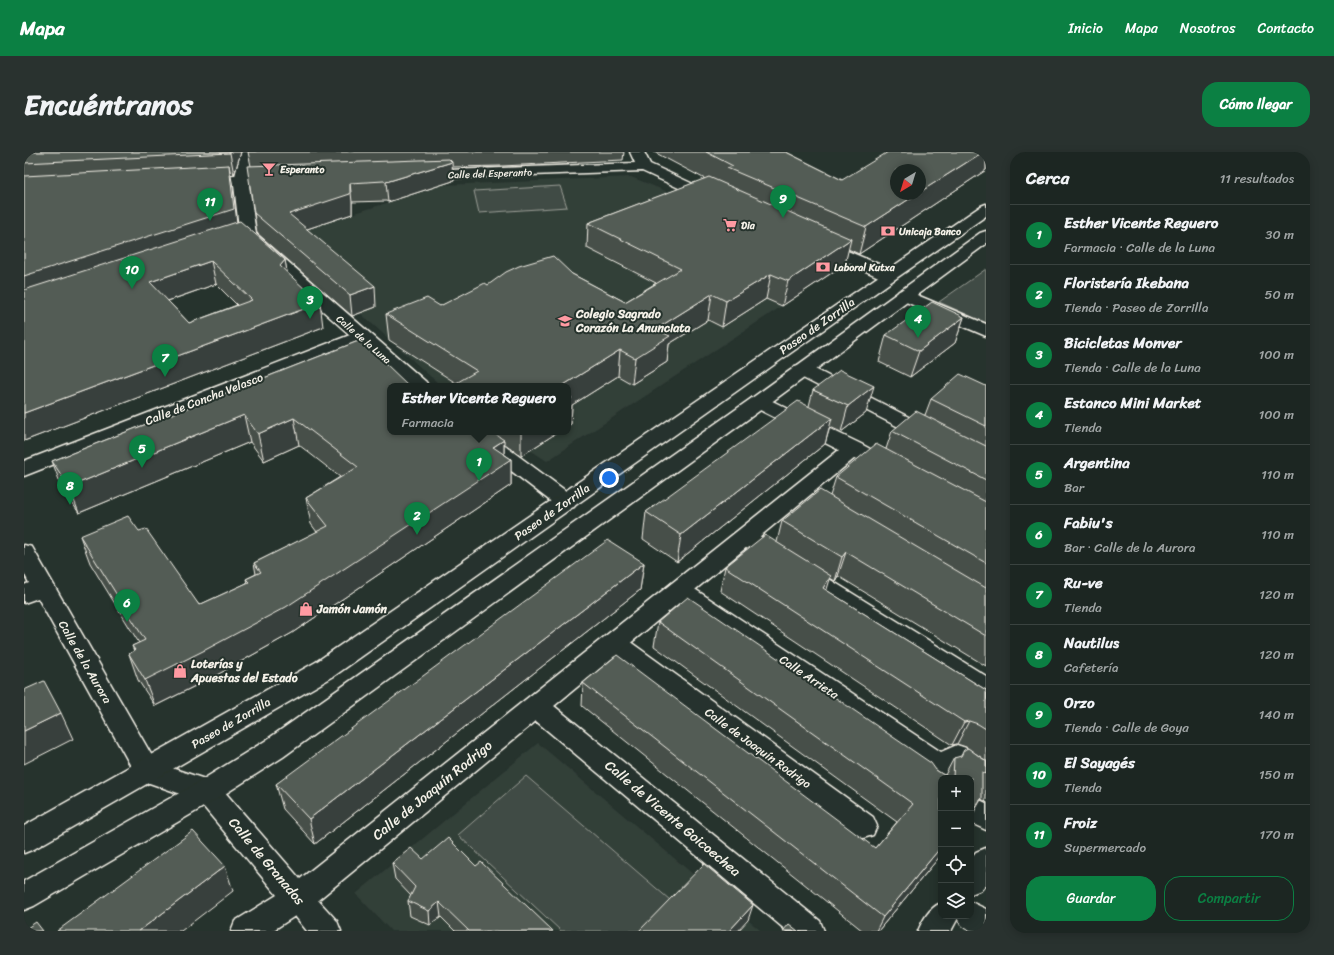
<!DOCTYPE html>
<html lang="es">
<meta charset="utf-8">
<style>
:root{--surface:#1c2622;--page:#29322f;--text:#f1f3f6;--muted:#a0a5a5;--line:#3a4340;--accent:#0b8043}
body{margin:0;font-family:Sriracha,sans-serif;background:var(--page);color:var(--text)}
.controls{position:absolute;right:12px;bottom:12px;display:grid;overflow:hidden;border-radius:8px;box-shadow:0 2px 10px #0003}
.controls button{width:36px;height:36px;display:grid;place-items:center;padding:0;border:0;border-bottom:1px solid var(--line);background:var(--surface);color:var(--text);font:20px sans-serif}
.compass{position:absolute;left:866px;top:12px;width:36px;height:36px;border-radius:50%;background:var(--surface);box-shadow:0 2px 10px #0003;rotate:218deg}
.you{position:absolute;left:585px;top:326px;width:14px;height:14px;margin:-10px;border:3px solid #fff;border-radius:50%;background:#1a73e8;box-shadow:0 0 0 6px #1a73e833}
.badge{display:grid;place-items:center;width:26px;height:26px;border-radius:50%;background:var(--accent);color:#fff;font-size:13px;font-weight:700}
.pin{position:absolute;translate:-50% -33px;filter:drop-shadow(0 1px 2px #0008)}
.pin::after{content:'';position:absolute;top:21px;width:14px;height:12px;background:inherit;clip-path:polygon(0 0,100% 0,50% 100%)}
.popup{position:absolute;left:363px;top:231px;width:184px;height:52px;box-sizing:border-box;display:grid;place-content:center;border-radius:8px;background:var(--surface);filter:drop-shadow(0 1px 3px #0005);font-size:13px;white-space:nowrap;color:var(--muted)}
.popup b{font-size:15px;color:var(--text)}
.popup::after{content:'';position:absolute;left:50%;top:100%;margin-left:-8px;border:8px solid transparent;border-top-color:var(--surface)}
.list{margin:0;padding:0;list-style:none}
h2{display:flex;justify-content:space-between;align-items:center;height:52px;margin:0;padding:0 16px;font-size:17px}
h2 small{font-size:13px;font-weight:400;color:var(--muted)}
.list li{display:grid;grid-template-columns:26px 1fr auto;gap:12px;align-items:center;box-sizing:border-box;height:60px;padding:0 16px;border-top:1px solid var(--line)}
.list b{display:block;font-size:15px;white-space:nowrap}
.list p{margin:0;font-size:13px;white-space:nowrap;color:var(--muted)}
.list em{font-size:13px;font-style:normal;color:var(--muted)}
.actions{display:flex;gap:8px;padding:12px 16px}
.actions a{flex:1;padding:9px 0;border:1px solid var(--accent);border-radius:16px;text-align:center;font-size:14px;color:var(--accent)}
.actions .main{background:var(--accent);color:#fff}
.icon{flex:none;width:22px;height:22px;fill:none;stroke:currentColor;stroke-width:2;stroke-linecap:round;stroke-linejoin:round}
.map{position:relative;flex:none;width:962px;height:779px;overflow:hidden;border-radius:16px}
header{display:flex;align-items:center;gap:24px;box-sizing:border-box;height:56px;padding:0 20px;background:var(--accent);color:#fff}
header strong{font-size:19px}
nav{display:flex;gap:22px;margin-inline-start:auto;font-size:14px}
.intro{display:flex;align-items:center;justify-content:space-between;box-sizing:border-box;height:96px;padding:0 24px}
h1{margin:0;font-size:28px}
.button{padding:10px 18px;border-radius:16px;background:var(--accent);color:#fff;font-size:14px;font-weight:700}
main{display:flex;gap:24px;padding:0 24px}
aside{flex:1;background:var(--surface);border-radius:16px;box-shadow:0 2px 10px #0003}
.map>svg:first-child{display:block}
</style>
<header>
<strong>Mapa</strong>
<nav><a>Inicio</a><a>Mapa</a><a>Nosotros</a><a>Contacto</a></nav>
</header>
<div class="intro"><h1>Encuéntranos</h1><a class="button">Cómo llegar</a></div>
<main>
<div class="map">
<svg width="962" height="779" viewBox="0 0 962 779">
<rect width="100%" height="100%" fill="#26332d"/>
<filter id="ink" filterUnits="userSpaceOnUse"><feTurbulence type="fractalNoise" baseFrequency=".025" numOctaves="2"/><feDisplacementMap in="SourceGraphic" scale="8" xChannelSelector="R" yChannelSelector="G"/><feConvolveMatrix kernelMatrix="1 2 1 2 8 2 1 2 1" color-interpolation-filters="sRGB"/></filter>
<g filter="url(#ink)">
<path fill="#333f39" d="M 607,25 L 674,52 L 639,102 L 758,154 L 523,309 L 478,280 L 544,280 L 544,234 L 417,234 L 253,86 L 419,33 Z
M 514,591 L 676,728 L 737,779 L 367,779 L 332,742 Z"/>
<path fill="#414b45" stroke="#9a9e96" d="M 536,34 L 543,55 L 455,61 L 450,39 Z
M 962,117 L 962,171 L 915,150 Z
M 502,624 L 646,748 L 616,779 L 537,779 L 434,683 Z"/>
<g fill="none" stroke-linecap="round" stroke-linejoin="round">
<defs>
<path id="pedestrian" d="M 881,138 L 962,172 L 962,184 L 875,147 L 872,143 L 875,139 Z
M 778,212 L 785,214 L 912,279 L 915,283 L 912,287 L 905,289 L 898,287 L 771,222 L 769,218 L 771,214 Z
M 721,377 L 729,380 L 962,524 L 962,547 L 953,544 L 713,390 L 710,385 L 713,380 Z
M 655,430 L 663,432 L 917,600 L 933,593 L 942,596 L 962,610 L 962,635 L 947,628 L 947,626 L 944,626 L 932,617 L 927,620 L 925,626 L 917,626 L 917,648 C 907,644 901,641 897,631 L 901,617 L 647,444 L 644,438 L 647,432 Z
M 590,482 L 598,484 L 849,665 L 853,674 L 849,683 L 839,686 L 829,683 L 582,498 L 578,491 L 582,484 Z
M 947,644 L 962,651 L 962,678 L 947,671 Z
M 947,750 L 962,757 L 962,779 C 945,779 940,779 932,764 L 947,764 Z"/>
<path id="minor" d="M 217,0 L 231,0 L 225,24 L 254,23 L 259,24 L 261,27 L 259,30 L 225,33 L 232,82 L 402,230 L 404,234 L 384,234 L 336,192 L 0,324 L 0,309 L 326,183 L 218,87 L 216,84 L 210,33 L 177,34 L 172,33 L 170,30 L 172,27 L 177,26 L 211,24 Z
M 606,0 L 620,0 L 626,12 L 695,44 L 698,47 L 695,50 L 690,52 L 685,50 L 618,19 L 399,27 L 394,26 L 392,23 L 394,20 L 399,19 L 611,11 Z
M 795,87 L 871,119 L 873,123 L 871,127 L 865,128 L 859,127 L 789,95 L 787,92 L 789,89 Z
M 735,244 L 742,246 L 837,292 L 848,298 L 851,303 L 848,308 L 841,310 L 831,306 L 530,554 L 796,769 L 800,779 L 763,779 L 512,569 L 294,748 L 313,769 L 317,779 L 283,779 L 271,764 L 248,779 L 207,779 L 211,769 L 253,743 L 174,648 L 114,627 L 14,446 L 0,451 L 0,433 L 5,431 L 0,421 L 0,393 L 8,395 L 132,611 L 193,631 L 276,727 L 815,298 L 728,254 L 725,250 L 728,246 Z
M 439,280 L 462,280 L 550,345 L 553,350 L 550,355 L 542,357 L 534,355 L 442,284 Z
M 962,696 L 962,732 L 957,738 L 947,742 L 947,706 L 952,700 Z
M 917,751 L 917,764 L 935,764 L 927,779 L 894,779 C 899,768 905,756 917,751 Z"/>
<path id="primary" d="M 962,52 L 962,64 L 871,127 L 310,524 L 10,697 L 0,701 L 0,674 L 292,510 L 957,54 Z
M 962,79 L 962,92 L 742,254 L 259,605 L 193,647 L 10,754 L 0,758 L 0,729 L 173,631 L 241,589 L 728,246 L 956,81 Z"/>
</defs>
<use href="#pedestrian" stroke="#f4f1e8" stroke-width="3"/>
<use href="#minor" stroke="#f4f1e8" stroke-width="3"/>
<use href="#primary" stroke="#f4f1e8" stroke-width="3"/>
<use href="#pedestrian" fill="#26332d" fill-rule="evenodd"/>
<use href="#minor" fill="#26332d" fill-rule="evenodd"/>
<use href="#primary" fill="#26332d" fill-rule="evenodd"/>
</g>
<path fill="#474f49" stroke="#f4f1e8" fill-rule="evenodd" d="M 0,0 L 217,0 L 210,23 L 206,23 L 209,35 L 213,70 L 261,108 L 263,121 L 299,175 L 0,289 ZM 192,132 L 213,153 L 165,171 L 144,149 Z
M 224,0 L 600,0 L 599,8 L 478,14 L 428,15 L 429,29 L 364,50 L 362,49 L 328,50 L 328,62 L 283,77 L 352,155 L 328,164 L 233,81 L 230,61 L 227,14 Z
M 630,0 L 762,0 L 818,28 L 962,0 L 962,18 L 835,102 L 824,97 L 821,112 L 758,154 L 742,147 L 698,175 L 684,168 L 645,192 L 643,210 L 608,232 L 594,224 L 548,253 L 547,272 L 432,231 L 365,188 L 362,162 L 416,154 L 464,133 L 548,122 L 601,150 L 632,131 L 563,96 L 564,71 L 681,27 Z
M 940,165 L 931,191 L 886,225 L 855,210 L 862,183 Z
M 337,188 L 366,280 L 534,280 L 497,304 L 480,291 L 480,302 L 487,307 L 487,333 L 268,481 L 191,524 L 131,554 L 114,528 L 105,502 L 110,499 L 108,494 L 115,491 L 66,411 L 56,384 L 115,379 L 175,453 L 223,431 L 222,427 L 232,422 L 230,411 L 293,380 L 287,372 L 282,346 L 316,325 L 275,293 L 240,309 L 226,290 L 55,361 L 38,336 L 28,309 Z
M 962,234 L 962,514 L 814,424 L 811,429 L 806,426 L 802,438 L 962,538 L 962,648 L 961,649 L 957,647 L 947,665 L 947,626 L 917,626 L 917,703 L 854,779 L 839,779 L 558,554 L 559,531 L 851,696 L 873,670 L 630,494 L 634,470 L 912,618 L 918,622 L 921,623 L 930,606 L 937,605 L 940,598 L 961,608 L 942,595 L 933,592 L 928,593 L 696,439 L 701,415 L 753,390 L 758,369 L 806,344 L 812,325 L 862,297 L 868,279 L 901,263 L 907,247 Z
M 789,238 L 842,261 L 817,280 L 806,275 L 801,292 L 653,410 L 619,387 L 622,360 L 785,254 Z
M 620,411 L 616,438 L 291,692 L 259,657 L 252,632 Z
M 399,707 L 452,714 L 529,779 L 431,779 L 417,765 L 406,773 L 386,764 L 384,749 L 387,744 L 371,727 L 368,711 Z"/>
<path fill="#39403c" stroke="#f4f1e8" d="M 206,0 L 217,0 L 210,23 L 206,1 Z
M 959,0 L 962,0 L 962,18 L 835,102 L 842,75 L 893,42 L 896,42 L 896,40 Z
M 428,10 L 429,29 L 364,50 L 362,30 Z
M 205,13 L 209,35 L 214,80 L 0,150 L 0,124 Z
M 326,31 L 328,50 L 328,62 L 268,82 L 265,62 Z
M 827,87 L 821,112 L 758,154 L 764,129 Z
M 261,108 L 265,131 L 256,114 Z
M 187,109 L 192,132 L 132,153 L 126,130 Z
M 747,122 L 742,147 L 698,175 L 702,149 Z
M 351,134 L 352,155 L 328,164 L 326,143 Z
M 688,142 L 684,168 L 645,192 L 643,210 L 608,232 L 611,206 L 632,177 Z
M 296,151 L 299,175 L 0,289 L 0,261 Z
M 940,165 L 931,191 L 886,225 L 895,199 Z
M 596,198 L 594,224 L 548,253 L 547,272 L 544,274 L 544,234 L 538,234 Z
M 850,234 L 842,261 L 817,280 L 824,254 Z
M 220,263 L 226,290 L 55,361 L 45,335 Z
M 270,266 L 275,293 L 240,309 L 234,282 Z
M 808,266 L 801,292 L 653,410 L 657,383 Z
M 497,280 L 534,280 L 497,304 Z
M 480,288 L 480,311 L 487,307 L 487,333 L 268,481 L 191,524 L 131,554 L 121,528 Z
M 822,400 L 814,424 L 811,429 L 818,405 Z
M 620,411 L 616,438 L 291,692 L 285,667 Z
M 807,424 L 800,447 L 799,436 Z
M 37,561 L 49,587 L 0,612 L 0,579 Z
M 945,569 L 933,592 L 928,593 L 940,570 Z
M 958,646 L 947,665 L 947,659 Z
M 917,695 L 917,703 L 854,779 L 852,779 L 859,765 Z
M 201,714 L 209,739 L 157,779 L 115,779 Z
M 415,750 L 417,765 L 406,773 L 405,759 Z
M 729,753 L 724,768 L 714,779 L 705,779 Z"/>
<path fill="#525c55" stroke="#f4f1e8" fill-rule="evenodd" d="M 0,0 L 206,0 L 206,1 L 0,11 Z
M 682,0 L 762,0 L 818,28 L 864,0 L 959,0 L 896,40 L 896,18 L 872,18 L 872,42 L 893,42 L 842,75 L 703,16 L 709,14 Z
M 425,7 L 428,10 L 362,30 L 360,29 L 326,31 L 326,42 L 265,62 L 351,134 L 326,143 L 230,61 L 223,14 Z
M 205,13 L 210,57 L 0,124 L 0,24 Z
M 685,25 L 827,87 L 764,129 L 747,122 L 702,149 L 688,142 L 632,177 L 646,184 L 611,206 L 596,198 L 538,234 L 427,234 L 453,219 L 362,162 L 403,146 L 416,154 L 461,131 L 464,133 L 482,120 L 495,114 L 529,104 L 548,122 L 601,150 L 657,117 L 564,71 Z
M 216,69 L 261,108 L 256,114 L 296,151 L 0,261 L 0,138 ZM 187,109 L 228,148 L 165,171 L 126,130 Z
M 908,150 L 940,165 L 895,199 L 862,183 Z
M 337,188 L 385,234 L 366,234 L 366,280 L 468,280 L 480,288 L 469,295 L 487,307 L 262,455 L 183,497 L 121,528 L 105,502 L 111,498 L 108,494 L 121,488 L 56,384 L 104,364 L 115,379 L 122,377 L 175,453 L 225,430 L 222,427 L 237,420 L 230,411 L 304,374 L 282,346 L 334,315 L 270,266 L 234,282 L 220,263 L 45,335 L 28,309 Z
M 816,218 L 850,234 L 824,254 L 789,238 Z
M 936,222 L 962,234 L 962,274 L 907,247 Z
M 544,243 L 548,246 L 544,248 Z
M 774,249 L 808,266 L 657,383 L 622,360 Z
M 892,259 L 962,294 L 962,328 L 868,279 Z
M 852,292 L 962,350 L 962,411 L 812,325 Z
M 796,338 L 962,436 L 962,484 L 822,400 L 818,405 L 758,369 Z
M 741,383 L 807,424 L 799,436 L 962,538 L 962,577 L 954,572 L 945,569 L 940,570 L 701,415 Z
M 584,388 L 620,411 L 285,667 L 252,632 Z
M 664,445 L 907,611 L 912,618 L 918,622 L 928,626 L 917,626 L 917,695 L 859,765 L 559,531 L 593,503 L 851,696 L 889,652 L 634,470 Z
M 20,529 L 37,561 L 0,579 L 0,538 Z
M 944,596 L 959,607 L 962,608 L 962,622 L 958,620 L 958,646 L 947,659 L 947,626 L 929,626 L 930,606 L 937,604 L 940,598 Z
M 169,679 L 201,714 L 115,779 L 33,779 Z
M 424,686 L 452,714 L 457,710 L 529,779 L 445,779 L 415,750 L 405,759 L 384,749 L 391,735 L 368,711 L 387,696 L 399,707 Z
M 680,712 L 729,753 L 705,779 L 615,779 Z
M 12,770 L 19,779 L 0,779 L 0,778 Z
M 765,772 L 774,779 L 759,779 Z"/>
</g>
<defs>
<symbol id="bar-bare" viewBox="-9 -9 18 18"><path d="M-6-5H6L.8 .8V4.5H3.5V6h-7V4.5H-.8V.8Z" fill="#ff9aa2" stroke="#26332d" stroke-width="2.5" paint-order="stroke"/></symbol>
<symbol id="supermarket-bare" viewBox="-9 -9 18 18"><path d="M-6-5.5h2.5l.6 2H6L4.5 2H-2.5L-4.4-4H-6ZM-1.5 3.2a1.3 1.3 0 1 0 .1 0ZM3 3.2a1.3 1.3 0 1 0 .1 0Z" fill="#ff9aa2" stroke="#26332d" stroke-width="2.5" paint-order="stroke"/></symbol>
<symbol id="bank-bare" viewBox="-9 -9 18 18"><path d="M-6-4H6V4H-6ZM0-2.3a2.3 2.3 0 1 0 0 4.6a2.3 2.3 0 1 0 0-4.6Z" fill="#ff9aa2" stroke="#26332d" stroke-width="2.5" paint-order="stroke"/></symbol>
<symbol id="school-bare" viewBox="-9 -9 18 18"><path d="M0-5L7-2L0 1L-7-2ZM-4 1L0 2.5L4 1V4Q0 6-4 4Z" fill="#ff9aa2" stroke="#26332d" stroke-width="2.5" paint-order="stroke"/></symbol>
<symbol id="shop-bare" viewBox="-9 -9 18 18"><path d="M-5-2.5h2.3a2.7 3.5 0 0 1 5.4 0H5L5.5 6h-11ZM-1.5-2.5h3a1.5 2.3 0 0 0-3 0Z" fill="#ff9aa2" stroke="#26332d" stroke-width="2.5" paint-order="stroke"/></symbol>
</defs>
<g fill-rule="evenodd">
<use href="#bar-bare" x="235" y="7" width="20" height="20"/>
<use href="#supermarket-bare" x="696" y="63" width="20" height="20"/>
<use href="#bank-bare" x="854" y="69" width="20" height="20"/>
<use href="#bank-bare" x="789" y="105" width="20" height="20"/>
<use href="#school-bare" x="531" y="159" width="20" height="20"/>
<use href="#shop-bare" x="272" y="447" width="20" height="20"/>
<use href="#shop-bare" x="146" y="509" width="20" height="20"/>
</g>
<g text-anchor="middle" stroke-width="4" stroke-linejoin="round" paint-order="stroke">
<g font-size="10" font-weight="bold" fill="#f4f1e8" stroke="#26332d" text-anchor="start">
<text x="256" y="21">Esperanto</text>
<text x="717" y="77">Dia</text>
<text x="875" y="83">Unicaja Banco</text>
<text x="810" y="119">Laboral Kutxa</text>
</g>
<g font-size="10" fill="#f4f1e8" stroke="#26332d">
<text transform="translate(466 21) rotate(-2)" y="4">Calle del Esperanto</text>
<text transform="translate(340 187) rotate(41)" y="4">Calle de la Luna</text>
</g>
<g font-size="12" font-weight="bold" fill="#f4f1e8" stroke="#26332d" text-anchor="start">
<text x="552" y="166">Colegio Sagrado<tspan x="552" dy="14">Corazón La Anunciata</tspan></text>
<text x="293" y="461">Jamón Jamón</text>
<text x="167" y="516">Loterías y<tspan x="167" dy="14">Apuestas del Estado</tspan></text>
</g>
<g font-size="12" fill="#f4f1e8" stroke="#26332d">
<text transform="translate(793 174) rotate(-35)" y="4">Paseo de Zorrilla</text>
<text transform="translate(180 247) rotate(-21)" y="4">Calle de Concha Velasco</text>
<text transform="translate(528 360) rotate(-35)" y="4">Paseo de Zorrilla</text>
<text transform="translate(61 510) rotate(60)" y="4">Calle de la Aurora</text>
<text transform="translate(785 525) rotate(34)" y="4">Calle Arrieta</text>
<text transform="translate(207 571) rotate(-30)" y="4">Paseo de Zorrilla</text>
<text transform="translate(734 596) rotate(36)" y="4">Calle de Joaquín Rodrigo</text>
</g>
<g font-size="14" fill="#f4f1e8" stroke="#26332d">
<text transform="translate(408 638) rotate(-39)" y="5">Calle de Joaquín Rodrigo</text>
<text transform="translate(649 666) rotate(40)" y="5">Calle de Vicente Goicoechea</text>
<text transform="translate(243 709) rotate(50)" y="5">Calle de Granados</text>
</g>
</g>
</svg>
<div class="controls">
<button>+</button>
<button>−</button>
<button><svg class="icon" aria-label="locate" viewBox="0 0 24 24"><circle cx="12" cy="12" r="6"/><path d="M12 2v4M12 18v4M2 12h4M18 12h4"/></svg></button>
<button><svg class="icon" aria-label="layers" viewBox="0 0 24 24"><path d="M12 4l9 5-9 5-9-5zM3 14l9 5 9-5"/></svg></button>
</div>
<svg class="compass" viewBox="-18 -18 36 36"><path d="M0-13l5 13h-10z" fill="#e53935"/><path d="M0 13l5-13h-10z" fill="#a0a5a5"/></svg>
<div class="you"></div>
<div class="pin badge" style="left:455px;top:329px">1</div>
<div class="popup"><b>Esther Vicente Reguero</b>Farmacia</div>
<div class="pin badge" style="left:393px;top:383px">2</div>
<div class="pin badge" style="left:286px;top:167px">3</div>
<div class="pin badge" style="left:894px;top:186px">4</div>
<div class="pin badge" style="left:118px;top:316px">5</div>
<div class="pin badge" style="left:103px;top:470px">6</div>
<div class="pin badge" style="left:141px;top:225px">7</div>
<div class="pin badge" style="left:46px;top:353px">8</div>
<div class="pin badge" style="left:759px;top:66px">9</div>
<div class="pin badge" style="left:108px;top:137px">10</div>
<div class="pin badge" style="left:186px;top:69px">11</div>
</div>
<aside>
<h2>Cerca<small>11 resultados</small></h2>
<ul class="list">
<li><span class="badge">1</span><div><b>Esther Vicente Reguero</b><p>Farmacia · Calle de la Luna</p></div><em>30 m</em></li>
<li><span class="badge">2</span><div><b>Floristería Ikebana</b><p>Tienda · Paseo de Zorrilla</p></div><em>50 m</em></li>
<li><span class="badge">3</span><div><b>Bicicletas Monver</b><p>Tienda · Calle de la Luna</p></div><em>100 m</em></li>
<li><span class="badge">4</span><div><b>Estanco Mini Market</b><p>Tienda</p></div><em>100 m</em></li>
<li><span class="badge">5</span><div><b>Argentina</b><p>Bar</p></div><em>110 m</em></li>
<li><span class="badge">6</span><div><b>Fabiu's</b><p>Bar · Calle de la Aurora</p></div><em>110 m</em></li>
<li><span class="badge">7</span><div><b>Ru-ve</b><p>Tienda</p></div><em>120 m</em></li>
<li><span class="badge">8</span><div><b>Nautilus</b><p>Cafetería</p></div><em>120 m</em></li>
<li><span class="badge">9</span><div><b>Orzo</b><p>Tienda · Calle de Goya</p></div><em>140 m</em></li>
<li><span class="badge">10</span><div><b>El Sayagés</b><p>Tienda</p></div><em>150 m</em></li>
<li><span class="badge">11</span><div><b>Froiz</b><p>Supermercado</p></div><em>170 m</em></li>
</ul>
<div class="actions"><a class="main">Guardar</a><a>Compartir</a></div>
</aside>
</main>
